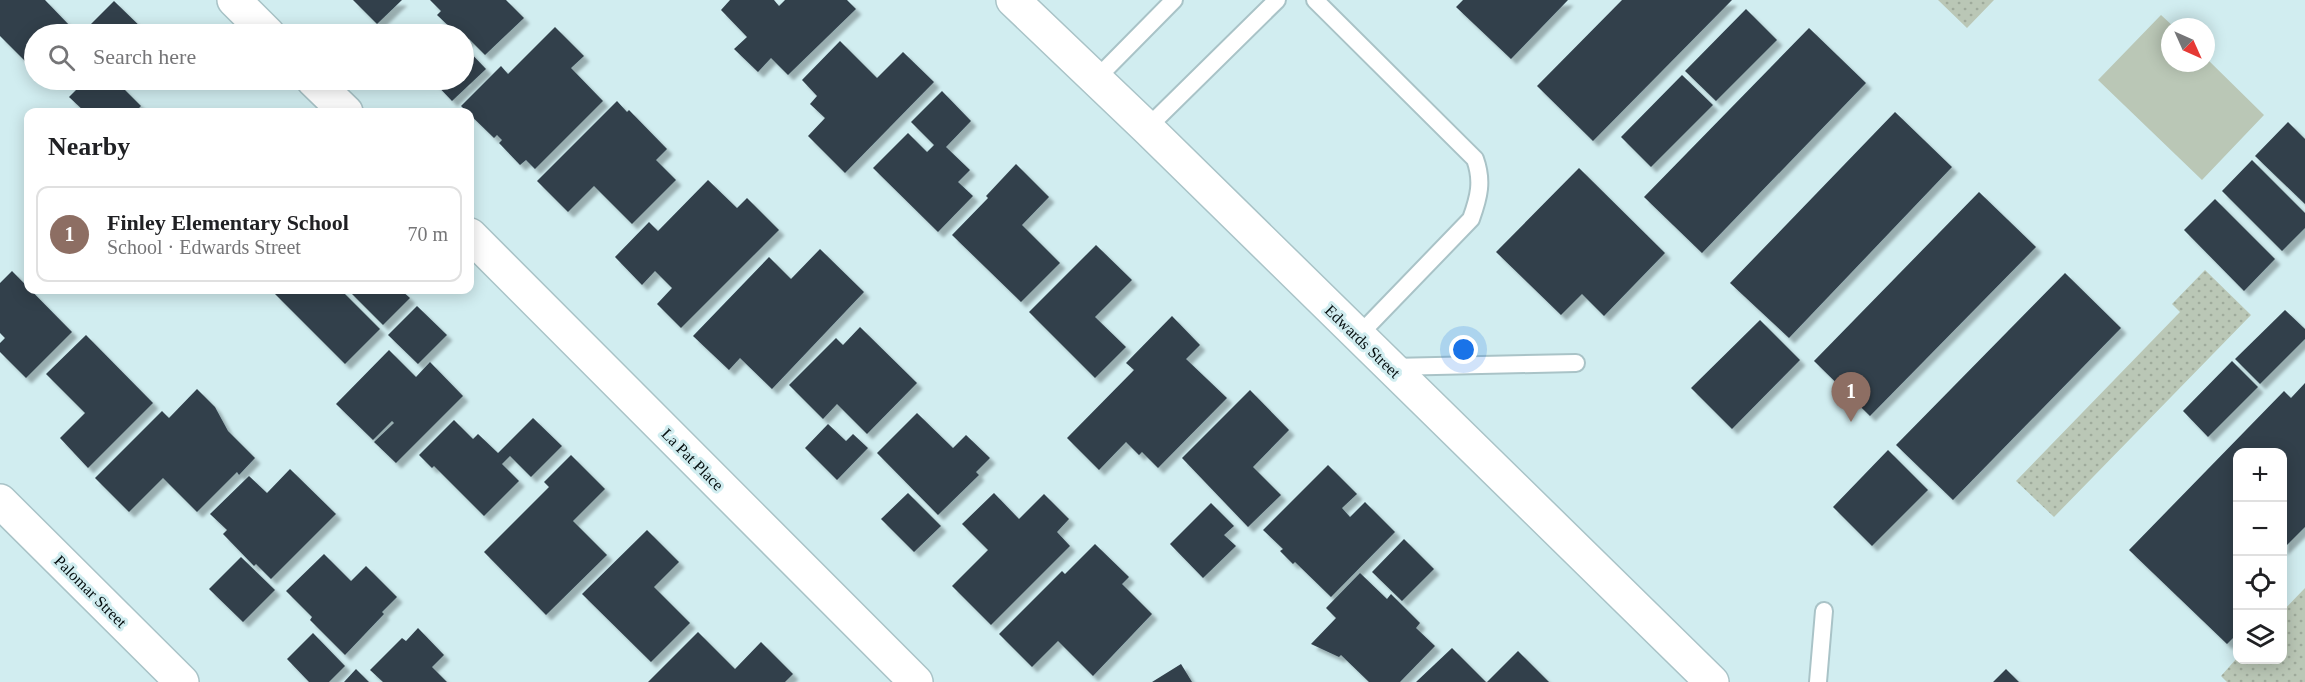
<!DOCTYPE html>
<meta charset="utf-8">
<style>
:root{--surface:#fff;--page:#f6f6f6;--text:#202124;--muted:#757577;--line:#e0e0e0;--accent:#1a73e8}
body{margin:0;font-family:"Times New Roman",serif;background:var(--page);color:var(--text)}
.controls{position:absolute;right:18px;bottom:18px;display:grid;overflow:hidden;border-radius:12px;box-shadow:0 3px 15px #0003}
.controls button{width:54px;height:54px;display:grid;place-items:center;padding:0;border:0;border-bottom:2px solid var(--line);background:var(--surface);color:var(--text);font:30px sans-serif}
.compass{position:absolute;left:2161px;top:18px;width:54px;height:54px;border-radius:50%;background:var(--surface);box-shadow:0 3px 15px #0003;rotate:135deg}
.you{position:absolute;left:1464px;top:350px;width:21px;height:21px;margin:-15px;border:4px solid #fff;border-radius:50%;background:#1a73e8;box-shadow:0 0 0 9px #1a73e833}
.badge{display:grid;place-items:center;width:39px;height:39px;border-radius:50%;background:var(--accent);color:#fff;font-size:20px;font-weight:700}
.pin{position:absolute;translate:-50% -50px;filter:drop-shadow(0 2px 3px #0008)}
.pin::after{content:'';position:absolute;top:32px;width:21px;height:18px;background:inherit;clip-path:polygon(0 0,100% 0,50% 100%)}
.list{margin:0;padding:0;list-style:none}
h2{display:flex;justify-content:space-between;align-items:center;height:78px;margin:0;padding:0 24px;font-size:26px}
h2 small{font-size:20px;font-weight:400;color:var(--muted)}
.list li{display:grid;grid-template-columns:39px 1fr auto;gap:18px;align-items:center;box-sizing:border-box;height:96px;margin:0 12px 12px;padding:0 12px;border:2px solid var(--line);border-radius:12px}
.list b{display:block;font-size:22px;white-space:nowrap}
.list p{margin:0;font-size:20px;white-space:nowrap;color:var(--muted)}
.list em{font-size:20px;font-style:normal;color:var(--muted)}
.icon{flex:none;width:33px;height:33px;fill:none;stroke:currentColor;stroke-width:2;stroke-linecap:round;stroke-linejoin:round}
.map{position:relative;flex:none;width:2305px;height:682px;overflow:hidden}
.search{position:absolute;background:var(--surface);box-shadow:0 3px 15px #0003;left:24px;top:24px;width:450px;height:66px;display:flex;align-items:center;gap:15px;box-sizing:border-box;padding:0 21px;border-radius:33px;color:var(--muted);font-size:22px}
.panel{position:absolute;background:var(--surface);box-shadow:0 3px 15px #0003;left:24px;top:108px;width:450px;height:186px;border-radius:12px}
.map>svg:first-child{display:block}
</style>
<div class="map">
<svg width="2305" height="682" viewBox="0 0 2305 682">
<defs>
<pattern id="park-dots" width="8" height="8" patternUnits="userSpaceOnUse" patternTransform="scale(1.5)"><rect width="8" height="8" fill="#bac7b6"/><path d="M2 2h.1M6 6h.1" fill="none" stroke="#9eaa9b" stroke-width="1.8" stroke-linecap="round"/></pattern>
<filter id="shadow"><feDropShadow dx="5.5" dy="5.5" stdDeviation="1.5" flood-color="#0004"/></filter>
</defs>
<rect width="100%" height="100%" fill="#d1edf0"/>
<path fill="url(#park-dots)" d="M 1938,0 L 1994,0 L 1967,28 Z
M 2205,270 L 2251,315 L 2054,517 L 2016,481 L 2180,312 L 2172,304 Z
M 2305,588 L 2305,682 L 2227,682 L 2221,676 L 2237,658 L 2282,660 L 2283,611 Z"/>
<path fill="#bac7b6" d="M 2161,15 L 2174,27 L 2170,27 L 2170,63 L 2206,63 L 2206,58 L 2264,115 L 2202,180 L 2098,80 Z"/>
<path fill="#31404c" filter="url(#shadow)" d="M 0,0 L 45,0 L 71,27 L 63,34 L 34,34 L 34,62 L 30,66 L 0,36 Z
M 353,0 L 402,0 L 377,24 Z
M 430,0 L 506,0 L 524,18 L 485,55 L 469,39 L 465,43 L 464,34 L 457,34 L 437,15 L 441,11 Z
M 730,0 L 774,0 L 779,6 L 785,0 L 847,0 L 856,9 L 788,75 L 771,58 L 758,72 L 734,49 L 747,37 L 721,10 Z
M 1463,0 L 1568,0 L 1511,59 L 1456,7 Z
M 1622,0 L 1732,0 L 1593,141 L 1537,86 Z
M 114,1 L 148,34 L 81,34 Z
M 1746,9 L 1777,40 L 1716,101 L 1685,71 Z
M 555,27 L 584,56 L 571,68 L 603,101 L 535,169 L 526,160 L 520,165 L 499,143 L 502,140 L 497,135 L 494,138 L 461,106 L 501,66 L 508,74 Z
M 1809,28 L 1866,83 L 1702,253 L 1644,197 Z
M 840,41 L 877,78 L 903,52 L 934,82 L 845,173 L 808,136 L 825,118 L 810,104 L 817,96 L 802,80 Z
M 464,46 L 486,69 L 452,101 L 432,80 L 464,80 Z
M 1682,75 L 1713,105 L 1651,167 L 1621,137 Z
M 66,80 L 115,80 L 141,106 L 135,112 L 85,112 L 69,97 L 77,89 Z
M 942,91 L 971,121 L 946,147 L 970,170 L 958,182 L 973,196 L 938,232 L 873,168 L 908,133 L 927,152 L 934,145 L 911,122 Z
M 617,101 L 627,112 L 629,110 L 667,149 L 656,160 L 676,180 L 632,224 L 594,186 L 568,212 L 537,181 Z
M 1895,112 L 1952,167 L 1789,338 L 1730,283 Z
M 2288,122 L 2305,139 L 2305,204 L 2255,156 Z
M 2252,160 L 2305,213 L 2305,228 L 2282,251 L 2222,191 Z
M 1016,164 L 1049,197 L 1022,225 L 1060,263 L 1021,302 L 952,235 L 988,198 L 986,196 Z
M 1579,168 L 1665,253 L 1604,316 L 1582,294 L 1561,315 L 1496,252 Z
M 708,180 L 737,208 L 747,198 L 779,230 L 681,328 L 657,304 L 672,288 L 655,271 L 642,285 L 615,257 L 649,222 L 658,231 Z
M 1979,192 L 2036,247 L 1870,416 L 1814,361 Z
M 2215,199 L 2275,259 L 2244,291 L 2184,230 Z
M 1096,245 L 1132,280 L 1095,317 L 1126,347 L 1095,378 L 1029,312 Z
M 820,249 L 864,292 L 772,389 L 740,358 L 729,370 L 693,336 L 769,257 L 791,279 Z
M 12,271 L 72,332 L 26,378 L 0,352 L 0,343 L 5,338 L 0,333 L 0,283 Z
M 2065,273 L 2121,328 L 1953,500 L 1896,445 Z
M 279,290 L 343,290 L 342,291 L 380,329 L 345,364 L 275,294 Z
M 348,290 L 401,290 L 410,298 L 383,325 Z
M 417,306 L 447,335 L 418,364 L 388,335 Z
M 2285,310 L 2305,329 L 2305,339 L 2260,384 L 2235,359 Z
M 1172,316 L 1200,345 L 1186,359 L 1227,398 L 1158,468 L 1142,452 L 1139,455 L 1126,442 L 1099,470 L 1067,438 L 1134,370 L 1126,363 Z
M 1760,320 L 1800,360 L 1732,429 L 1691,388 Z
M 860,327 L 917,383 L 867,434 L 837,404 L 823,419 L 789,385 L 836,338 L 843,345 Z
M 86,335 L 153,403 L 88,468 L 60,438 L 85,413 L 46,374 Z
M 389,350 L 416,377 L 430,362 L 463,396 L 396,463 L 374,442 L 394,423 L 392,421 L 373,440 L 336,404 Z
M 2232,361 L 2258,387 L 2208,437 L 2183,411 Z
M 2305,383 L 2305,527 L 2282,550 L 2282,452 L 2238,452 L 2238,633 L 2227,644 L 2129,550 L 2284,391 L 2291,398 Z
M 197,389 L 215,407 L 228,431 L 255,458 L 239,475 L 237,472 L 197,512 L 163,478 L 129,512 L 95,478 L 162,411 L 169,418 Z
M 1250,390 L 1289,430 L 1253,467 L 1281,495 L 1248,527 L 1182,458 Z
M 917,413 L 953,448 L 966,435 L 990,458 L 976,472 L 979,475 L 938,515 L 877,453 Z
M 533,418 L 562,446 L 531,477 L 510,456 L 502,464 L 519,481 L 484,516 L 434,466 L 432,468 L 419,455 L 454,420 L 473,439 L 478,434 L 498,453 Z
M 828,424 L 846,441 L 853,434 L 868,448 L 837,480 L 805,448 Z
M 1888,450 L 1928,490 L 1872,546 L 1833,507 Z
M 571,455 L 605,489 L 573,521 L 607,555 L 546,615 L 484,552 L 549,487 L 544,482 Z
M 1328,465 L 1357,494 L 1342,508 L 1350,517 L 1365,502 L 1395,532 L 1331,597 L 1295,562 L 1293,564 L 1280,551 L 1283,549 L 1263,530 Z
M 290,469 L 336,514 L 271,579 L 256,564 L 254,566 L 223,534 L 227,530 L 210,514 L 249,476 L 267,493 Z
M 908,493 L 941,526 L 914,552 L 881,519 Z
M 994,493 L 1019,519 L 1044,494 L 1069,519 L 1057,532 L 1070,546 L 991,625 L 952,586 L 988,550 L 962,524 Z
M 1211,503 L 1234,526 L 1224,535 L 1236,546 L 1203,578 L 1170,544 Z
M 647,530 L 679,562 L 654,587 L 690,623 L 651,662 L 582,594 Z
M 1404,539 L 1434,569 L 1402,601 L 1372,572 Z
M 1095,544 L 1129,577 L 1122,584 L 1152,614 L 1093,676 L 1058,641 L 1032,667 L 999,634 L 1062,571 L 1065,574 Z
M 324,554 L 351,581 L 366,566 L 397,597 L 382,612 L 384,614 L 345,655 L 310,620 L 312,617 L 286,591 Z
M 241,557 L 275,590 L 243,622 L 209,589 Z
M 1360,573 L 1387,599 L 1391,594 L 1420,623 L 1416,628 L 1435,646 L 1400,682 L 1369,682 L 1341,655 L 1339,657 L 1311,644 L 1336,618 L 1326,608 Z
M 418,628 L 444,655 L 432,667 L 447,682 L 383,682 L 370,670 L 402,638 L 406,641 Z
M 698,632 L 735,669 L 761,642 L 793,674 L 785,682 L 648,682 Z
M 313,633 L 345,666 L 329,682 L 309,682 L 287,659 Z
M 1452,648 L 1486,682 L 1416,682 Z
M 1518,651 L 1549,682 L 1487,682 Z
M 1181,664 L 1192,682 L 1152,682 Z
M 356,669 L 369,682 L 344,682 Z
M 2006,669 L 2019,682 L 1993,682 Z"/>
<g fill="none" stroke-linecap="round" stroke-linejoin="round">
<defs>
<path id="lane" d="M 1315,0 L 1475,159 C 1483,181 1479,197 1471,219 L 1358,336
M 1095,80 L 1174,0
M 1147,128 L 1277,0
M 1391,367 L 1576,363
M 1818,682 L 1824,611"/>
<path id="street" d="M 234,0 L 268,34
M 313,80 L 346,112
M 470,235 L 916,682
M 0,501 L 182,682"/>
<path id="secondary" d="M 1013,0 L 1147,128 L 1712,682"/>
</defs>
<use href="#lane" stroke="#a9c3c7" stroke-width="20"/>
<use href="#street" stroke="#a9c3c7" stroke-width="36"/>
<use href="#secondary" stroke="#a9c3c7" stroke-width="36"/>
<use href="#lane" stroke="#fff" stroke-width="16"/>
<use href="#street" stroke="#fff" stroke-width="33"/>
<use href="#secondary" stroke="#fff" stroke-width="33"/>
</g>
<g text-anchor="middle" stroke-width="6" stroke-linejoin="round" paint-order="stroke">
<g font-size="16" fill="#050e0f" stroke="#d1edf0">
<text transform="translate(1363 341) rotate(44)" y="6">Edwards Street</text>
<text transform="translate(693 459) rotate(45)" y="6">La Pat Place</text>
<text transform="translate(91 591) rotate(45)" y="6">Palomar Street</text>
</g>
</g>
</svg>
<div class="controls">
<button>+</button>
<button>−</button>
<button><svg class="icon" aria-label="locate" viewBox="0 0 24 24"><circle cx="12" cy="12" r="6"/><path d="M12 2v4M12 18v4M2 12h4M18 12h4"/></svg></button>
<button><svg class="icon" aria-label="layers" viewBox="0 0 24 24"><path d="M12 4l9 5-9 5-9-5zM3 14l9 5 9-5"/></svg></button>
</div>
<svg class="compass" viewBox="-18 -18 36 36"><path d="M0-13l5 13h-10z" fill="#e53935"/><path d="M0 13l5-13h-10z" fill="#757577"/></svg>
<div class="you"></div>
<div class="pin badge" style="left:1851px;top:422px;background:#8d6e63">1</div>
<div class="search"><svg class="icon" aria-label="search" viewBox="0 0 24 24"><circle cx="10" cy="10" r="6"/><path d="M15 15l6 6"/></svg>Search here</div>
<section class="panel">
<h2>Nearby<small></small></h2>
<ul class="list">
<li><span class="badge" style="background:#8d6e63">1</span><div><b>Finley Elementary School</b><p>School · Edwards Street</p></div><em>70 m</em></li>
</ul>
</section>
</div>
